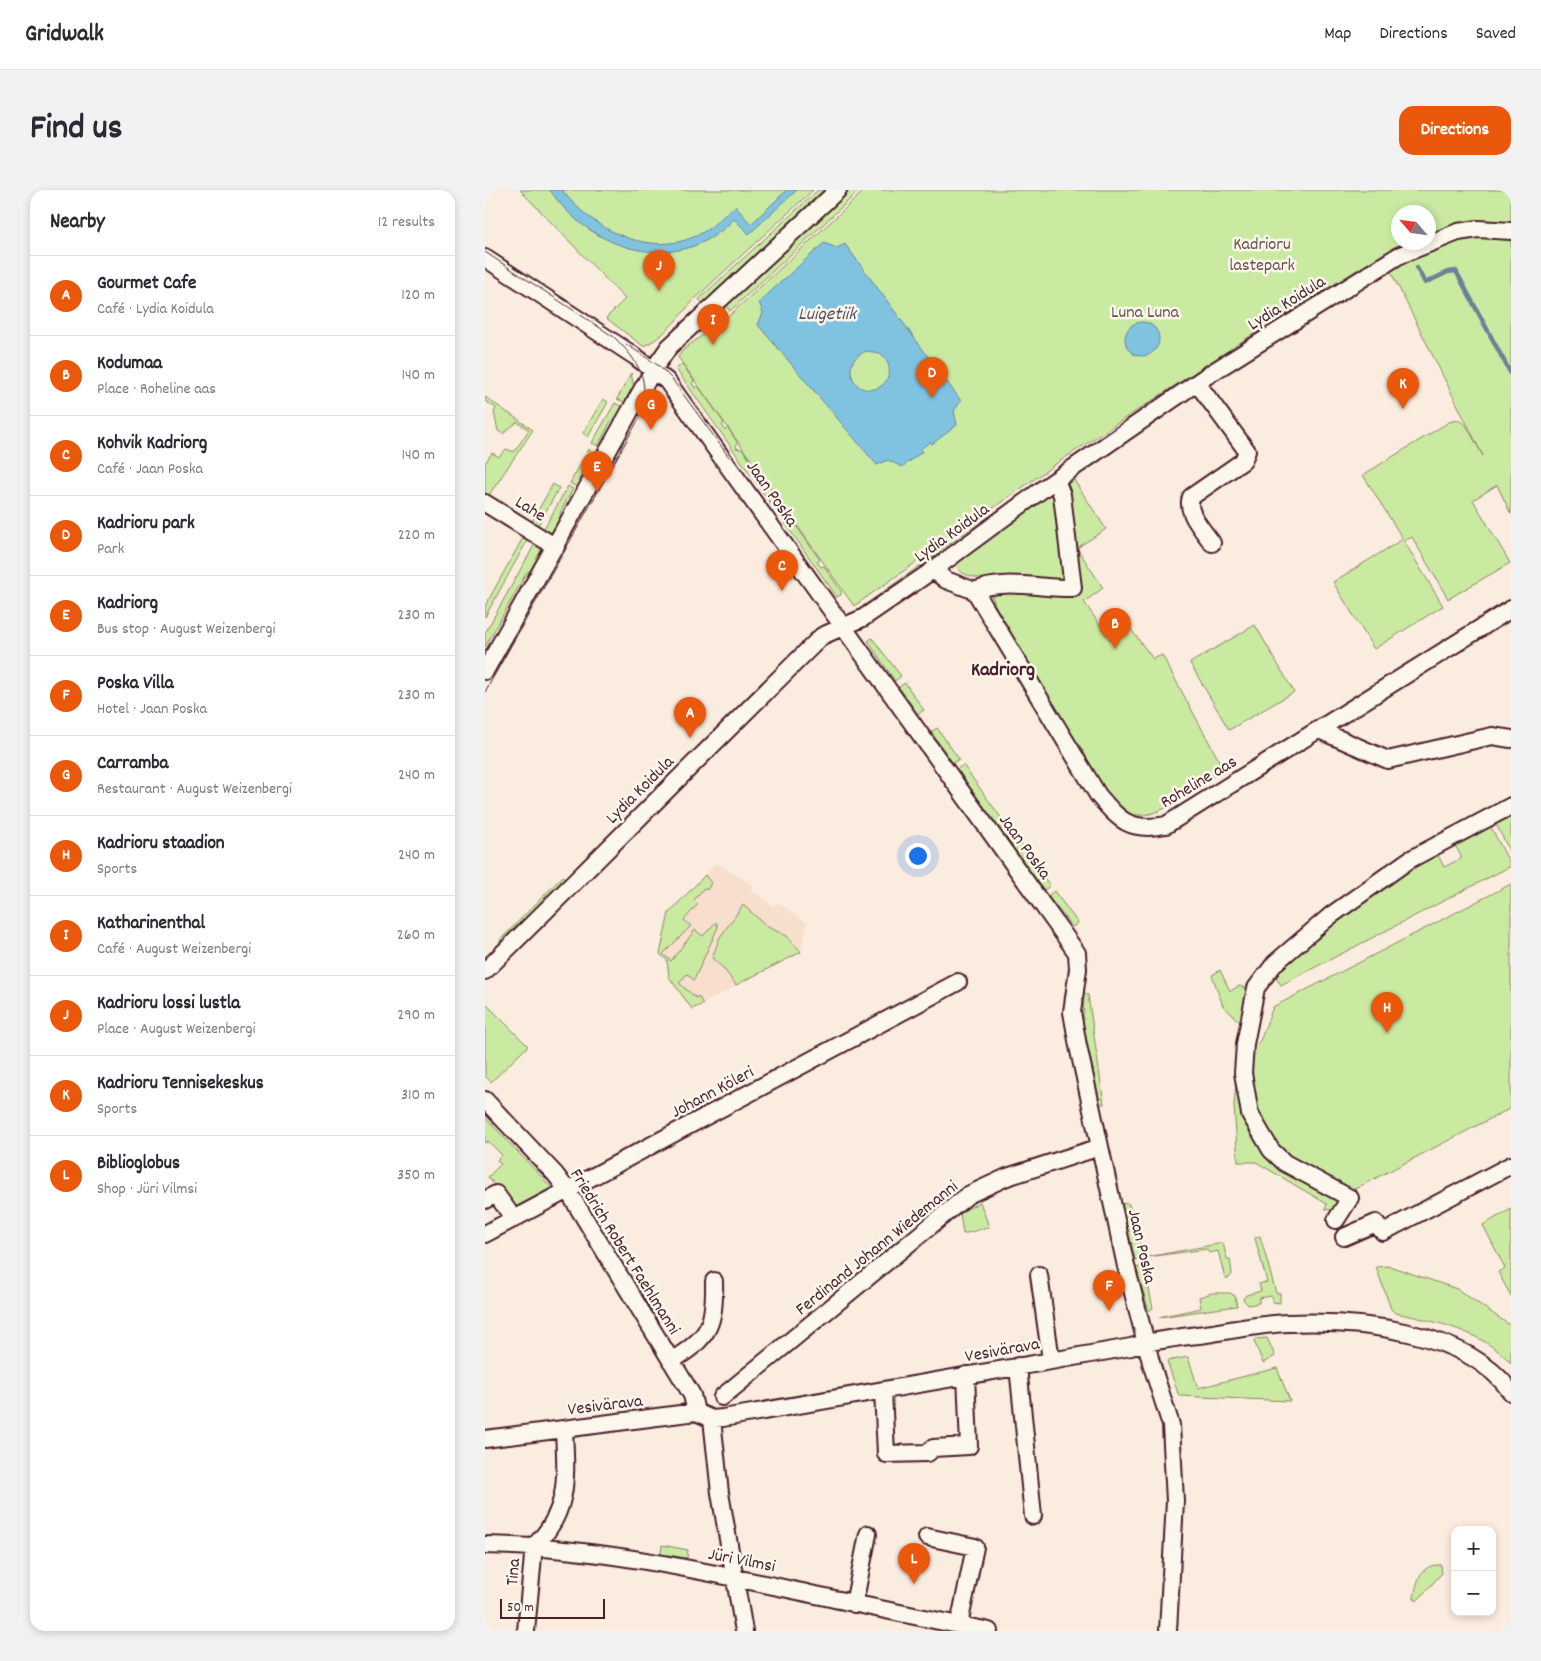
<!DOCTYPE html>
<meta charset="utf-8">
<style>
:root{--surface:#fff;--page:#f2f2f3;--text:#2b2b33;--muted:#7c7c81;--line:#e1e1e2;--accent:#ea580c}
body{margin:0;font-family:Dekko,sans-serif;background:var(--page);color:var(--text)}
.controls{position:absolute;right:15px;bottom:15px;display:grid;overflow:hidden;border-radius:10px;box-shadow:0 2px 8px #0003}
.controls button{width:45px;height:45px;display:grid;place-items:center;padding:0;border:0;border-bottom:1px solid var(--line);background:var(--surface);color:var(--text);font:25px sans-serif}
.compass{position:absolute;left:906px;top:15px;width:45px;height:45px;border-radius:50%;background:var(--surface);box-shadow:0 2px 8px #0003;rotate:298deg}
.scale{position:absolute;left:15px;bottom:12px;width:105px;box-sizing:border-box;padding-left:5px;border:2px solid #4a1f2b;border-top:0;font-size:14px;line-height:18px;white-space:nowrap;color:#4a1f2b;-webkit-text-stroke:4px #fbf7ec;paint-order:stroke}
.you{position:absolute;left:432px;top:665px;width:18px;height:18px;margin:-12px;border:4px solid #fff;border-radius:50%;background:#1a73e8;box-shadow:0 0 0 8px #1a73e833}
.badge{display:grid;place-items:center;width:32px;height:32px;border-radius:50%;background:var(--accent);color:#fff;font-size:16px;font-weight:700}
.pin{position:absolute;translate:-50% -41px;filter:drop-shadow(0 1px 2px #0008)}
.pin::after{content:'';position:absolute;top:26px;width:18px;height:15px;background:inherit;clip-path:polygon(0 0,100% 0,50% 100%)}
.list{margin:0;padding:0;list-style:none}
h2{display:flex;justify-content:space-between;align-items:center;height:65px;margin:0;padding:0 20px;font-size:21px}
h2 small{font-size:16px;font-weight:400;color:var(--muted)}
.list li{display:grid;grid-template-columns:32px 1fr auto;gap:15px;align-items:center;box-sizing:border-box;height:80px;padding:0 20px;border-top:1px solid var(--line)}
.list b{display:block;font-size:19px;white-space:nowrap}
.list p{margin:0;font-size:16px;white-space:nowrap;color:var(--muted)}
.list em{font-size:16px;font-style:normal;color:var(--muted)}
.map{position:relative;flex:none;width:1026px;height:1441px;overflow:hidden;border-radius:15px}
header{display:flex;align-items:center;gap:30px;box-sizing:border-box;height:70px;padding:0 25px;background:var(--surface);border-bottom:1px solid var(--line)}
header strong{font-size:24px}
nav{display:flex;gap:28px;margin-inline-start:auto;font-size:18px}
.intro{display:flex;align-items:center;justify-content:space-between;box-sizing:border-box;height:120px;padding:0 30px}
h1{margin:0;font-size:35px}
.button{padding:12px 22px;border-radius:15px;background:var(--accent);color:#fff;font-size:18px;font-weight:700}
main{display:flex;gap:30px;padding:0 30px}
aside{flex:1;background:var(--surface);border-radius:15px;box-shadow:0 2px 8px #0003}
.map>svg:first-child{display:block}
</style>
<header>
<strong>Gridwalk</strong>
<nav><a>Map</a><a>Directions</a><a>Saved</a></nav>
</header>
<div class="intro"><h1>Find us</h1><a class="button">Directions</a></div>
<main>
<aside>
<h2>Nearby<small>12 results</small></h2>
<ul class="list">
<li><span class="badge">A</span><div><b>Gourmet Cafe</b><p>Café · Lydia Koidula</p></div><em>120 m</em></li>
<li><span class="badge">B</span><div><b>Kodumaa</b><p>Place · Roheline aas</p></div><em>140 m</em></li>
<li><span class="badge">C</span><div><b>Kohvik Kadriorg</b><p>Café · Jaan Poska</p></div><em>140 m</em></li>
<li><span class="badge">D</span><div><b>Kadrioru park</b><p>Park</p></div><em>220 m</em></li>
<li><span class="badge">E</span><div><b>Kadriorg</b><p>Bus stop · August Weizenbergi</p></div><em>230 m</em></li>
<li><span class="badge">F</span><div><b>Poska Villa</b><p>Hotel · Jaan Poska</p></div><em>230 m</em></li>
<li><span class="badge">G</span><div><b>Carramba</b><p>Restaurant · August Weizenbergi</p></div><em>240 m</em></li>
<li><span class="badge">H</span><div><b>Kadrioru staadion</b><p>Sports</p></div><em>240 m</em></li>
<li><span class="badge">I</span><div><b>Katharinenthal</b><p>Café · August Weizenbergi</p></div><em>260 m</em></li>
<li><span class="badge">J</span><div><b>Kadrioru lossi lustla</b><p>Place · August Weizenbergi</p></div><em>290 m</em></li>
<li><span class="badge">K</span><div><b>Kadrioru Tennisekeskus</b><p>Sports</p></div><em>310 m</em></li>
<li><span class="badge">L</span><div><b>Biblioglobus</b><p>Shop · Jüri Vilmsi</p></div><em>350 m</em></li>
</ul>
</aside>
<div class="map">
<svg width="1026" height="1441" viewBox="0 0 1026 1441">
<rect width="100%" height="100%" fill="#faecde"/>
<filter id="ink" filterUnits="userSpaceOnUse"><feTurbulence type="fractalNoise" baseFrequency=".02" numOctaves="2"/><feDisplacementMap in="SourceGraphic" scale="10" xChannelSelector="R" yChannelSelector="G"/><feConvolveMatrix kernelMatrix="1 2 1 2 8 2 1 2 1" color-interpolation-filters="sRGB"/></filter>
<g filter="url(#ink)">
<path fill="#f8dfcd" d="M 231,673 L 269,696 L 267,701 L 289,717 L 292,712 L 322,733 L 316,762 L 207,819 L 184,787 L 182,770 L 175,764 L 184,723 Z"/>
<path fill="#caeaa2" stroke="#8a8466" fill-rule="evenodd" d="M 35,0 L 328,0 C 289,36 250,71 212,107 C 196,123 180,148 158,156 L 121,128 L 140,109 Z
M 333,0 L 341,0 L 218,114 L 214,109 Z
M 365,0 L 375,0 L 245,121 L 241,115 Z
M 380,0 L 1026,0 L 1026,324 L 1012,295 L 988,310 L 1025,373 L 963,409 L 927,347 L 919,351 L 958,416 L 889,459 L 848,392 L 918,349 L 878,285 L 964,232 L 973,230 L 981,235 L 998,266 L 907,84 L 901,62 L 759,150 L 572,273 L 369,416 L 193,167 L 199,159 L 245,125 ZM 914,22 L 944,22 L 944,52 L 914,52 Z
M 197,174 L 209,191 L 207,193 L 210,198 L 213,196 L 239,233 L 237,235 L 240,240 L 243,238 L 252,252 L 251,258 L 258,260 L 335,370 L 332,372 L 336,377 L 339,376 L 356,401 L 356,405 L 352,407 L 191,179 Z
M 146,183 L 149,198 L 143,214 L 132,209 Z
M 0,207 L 48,240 L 4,305 L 0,303 L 0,273 L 7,263 L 14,267 L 21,259 L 29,262 L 44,240 L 32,232 L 18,244 L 13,241 L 9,222 L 11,218 L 0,211 Z
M 118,209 L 123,212 L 103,247 L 98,243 Z
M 130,213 L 140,218 L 133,228 L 126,231 L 113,256 L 107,253 Z
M 104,259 L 108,264 L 90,296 L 85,293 Z
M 589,290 L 621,339 L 592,358 L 618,398 L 599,412 L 625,450 L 645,438 L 668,469 L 677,465 L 738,578 C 716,594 672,635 643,623 C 638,620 632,615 627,611 L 511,417 L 501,389 C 487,387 464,384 475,365 Z
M 68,294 L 74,298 L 52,337 L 15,312 L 16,311 L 47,331 Z
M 83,296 L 88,299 L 75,323 L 76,329 L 70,342 L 63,344 L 57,342 Z
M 546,297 L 549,301 L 447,372 L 444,368 Z
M 39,346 L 43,349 L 0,427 L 0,416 Z
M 51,352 L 55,354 L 58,362 L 49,379 L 42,382 L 0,457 L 0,443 Z
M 437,374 L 439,377 L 376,421 L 374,419 Z
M 770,435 L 809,502 L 744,540 L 705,473 Z
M 387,448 L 416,486 L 410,491 L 383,451 Z
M 420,493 L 439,520 L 433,524 L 414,497 Z
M 452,538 L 474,569 L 468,573 L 446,542 Z
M 478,575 L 522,636 L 516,640 L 472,579 Z
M 1026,623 L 1026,669 L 1023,658 L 1010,632 Z
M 1005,635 L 1026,676 L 796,795 L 791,788 L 793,778 L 826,747 L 951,661 L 959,677 L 977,668 L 969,653 Z
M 527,642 L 565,696 L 559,700 L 521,647 Z
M 220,685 L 226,693 L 222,700 L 219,698 L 209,710 L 213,714 L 199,730 L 206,736 L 178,764 L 186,771 L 210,740 L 218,746 L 231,732 L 233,737 L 209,790 L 202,784 L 194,793 L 211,808 L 213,806 L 218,814 L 207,819 L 184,787 L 182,770 L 175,764 L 184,723 Z
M 78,686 L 80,689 L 17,753 L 15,750 Z
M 1026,694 L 1026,918 L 860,1004 L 854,990 L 845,992 L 816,980 L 780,944 L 764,901 L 767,859 L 775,851 L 788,817 Z
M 569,701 L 593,733 L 587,737 L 563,706 Z
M 258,715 L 283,737 L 302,746 L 316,762 L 251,795 L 238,778 L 227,768 L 235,747 Z
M 735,780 L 745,801 L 754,796 L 764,799 L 757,829 L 773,946 L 858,1009 L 849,1021 L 840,1019 L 842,1014 L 771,972 L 753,972 L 749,915 L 756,833 L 738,816 L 727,785 Z
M 599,802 L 603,805 L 619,914 L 615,914 L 598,832 Z
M 0,813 L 43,856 L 6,892 L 0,886 Z
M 0,927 L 67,998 L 68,999 L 29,1020 L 3,987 L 16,974 L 12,970 L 17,965 L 3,951 L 0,953 Z
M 495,1012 L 504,1037 L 478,1044 L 475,1023 Z
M 643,1013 L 648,1024 L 658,1068 L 650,1070 L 637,1014 Z
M 1026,1019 L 1026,1106 L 1013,1082 L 1020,1078 L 998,1035 Z
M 775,1046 L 791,1103 L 795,1103 L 795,1113 L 788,1112 L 787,1106 L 774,1108 L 774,1113 L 763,1115 L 758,1109 L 761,1105 L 776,1101 L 774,1094 L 782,1092 L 770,1048 Z
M 738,1053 L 742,1069 L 745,1069 L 747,1084 L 744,1088 L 740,1088 L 733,1061 L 724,1063 L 722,1059 L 662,1067 Z
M 659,1076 L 668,1118 L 664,1121 L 651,1078 Z
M 904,1076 L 972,1099 L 1026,1136 L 1026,1173 C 997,1141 950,1131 910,1123 L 906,1119 L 891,1077 Z
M 727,1103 L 745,1103 L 750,1106 L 752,1116 L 674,1127 L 716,1118 L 714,1107 Z
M 782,1148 L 790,1166 L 778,1173 L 769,1151 L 770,1149 Z
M 703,1167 L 713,1198 L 792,1178 L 805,1211 L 694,1206 L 682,1171 Z
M 177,1355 L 203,1360 L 202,1368 L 176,1364 Z
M 956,1375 L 957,1383 L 932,1411 L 929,1408 C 932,1391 935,1374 956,1375 Z"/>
<path fill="#80c3e1" stroke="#6a8198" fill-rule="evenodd" d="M 65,0 L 77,0 C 107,39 164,69 213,45 C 227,38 238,26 250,16 L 266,34 L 302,0 L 312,0 L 264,44 L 249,29 C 194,88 105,61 65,0 Z
M 339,53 L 352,58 L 360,54 L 476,211 L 469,221 L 472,235 L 447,254 L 445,252 L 435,259 L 437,262 L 417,277 L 403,270 L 392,275 L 273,135 L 278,123 L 274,112 ZM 381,161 L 395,163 C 415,179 400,206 376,198 C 361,187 363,168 381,161 Z
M640 149a17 17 0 1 1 34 0a17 17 0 1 1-34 0Z"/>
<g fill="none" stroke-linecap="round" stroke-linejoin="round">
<path stroke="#6a8198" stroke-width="4.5" d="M 932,78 L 940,93 L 963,82 L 971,81 L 1026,184"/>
<defs>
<path id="minor" d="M 0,68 L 151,167 L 182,191 L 592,763 L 593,779 L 587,822 L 593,856 L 641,1076 L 667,1176 L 686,1235 L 690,1311 L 683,1441
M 712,193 L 762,261 L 758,271 L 706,307 C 700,322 719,341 727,353
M 0,313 L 71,357
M 448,380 L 461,390 L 490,401 L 613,605 C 635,631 645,642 681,635 L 1026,419
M 490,401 C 516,388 559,399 588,398 L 577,305 L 571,290
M 0,481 L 168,180 L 184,157 L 353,0
M 834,540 L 903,570 L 1007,546 L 1026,549
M 0,781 L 337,446 L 378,428 L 448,380 L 559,298 L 723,185 L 913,66 L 973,42 L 993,39 L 1026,41
M 0,910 L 70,984 L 83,1001 L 207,1205 L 211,1222
M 0,1010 L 11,1004 L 29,1029
M 851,1030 L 865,1008 L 800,973 L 786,960 L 765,924 L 758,883 L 760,854 L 771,798 L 790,773 L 845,726 L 924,670 L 1026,616
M 0,1044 L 473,792
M 859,1047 L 891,1033 L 898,1042 L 1026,975
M 554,1085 L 566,1170
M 186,1171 C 224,1148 230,1136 229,1091
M 533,1176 L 548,1326
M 398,1200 L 401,1264 L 443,1263 L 448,1258 L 484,1256 L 481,1185
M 237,1207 L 483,1005 L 522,987 L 615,957
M 227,1229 L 235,1303 L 259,1441
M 0,1249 L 211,1222 L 227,1229 L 238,1228 L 646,1157 C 672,1149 700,1147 728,1143 C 752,1139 778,1134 803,1133 C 873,1130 982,1140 1026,1202
M 442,1347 L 490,1357 L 474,1435
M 0,1355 C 122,1357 240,1386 359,1411 C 407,1422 455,1431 504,1441
M 369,1414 L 383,1344
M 41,1441 L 49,1356 C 85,1322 81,1286 79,1240"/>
</defs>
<use href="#minor" stroke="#4a1f2b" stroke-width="20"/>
<use href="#minor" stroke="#fbf7ec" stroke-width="16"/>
<path stroke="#4a1f2b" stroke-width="1" d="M 0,62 L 129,147 C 154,172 165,189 156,225 L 0,502
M 141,154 L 174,176 L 187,189 L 244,267"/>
</g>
</g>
<g text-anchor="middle" stroke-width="5" stroke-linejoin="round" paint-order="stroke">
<g font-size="18" fill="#6a5249" stroke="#fbf7ec">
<text x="777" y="59">Kadrioru<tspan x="777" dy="21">lastepark</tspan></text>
<text x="660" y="127">Luna Luna</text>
</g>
<g font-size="18" fill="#4a1f2b" stroke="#fbf7ec">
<text transform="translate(801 112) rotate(-32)" y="6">Lydia Koidula</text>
<text transform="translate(288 303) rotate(55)" y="6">Jaan Poska</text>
<text transform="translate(46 318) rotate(32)" y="6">Lahe</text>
<text transform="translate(466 342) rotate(-36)" y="6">Lydia Koidula</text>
<text transform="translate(713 591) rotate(-31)" y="6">Roheline aas</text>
<text transform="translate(154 599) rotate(-45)" y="6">Lydia Koidula</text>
<text transform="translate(541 656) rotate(54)" y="6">Jaan Poska</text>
<text transform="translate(227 901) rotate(-28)" y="6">Johann Köleri</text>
<text transform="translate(658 1056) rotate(77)" y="6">Jaan Poska</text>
<text transform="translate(391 1057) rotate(-39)" y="6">Ferdinand Johann Wiedemanni</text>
<text transform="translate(141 1061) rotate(58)" y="6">Friedrich Robert Faehlmanni</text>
<text transform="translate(517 1159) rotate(-10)" y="6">Vesivärava</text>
<text transform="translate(120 1214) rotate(-7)" y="6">Vesivärava</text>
<text transform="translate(257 1369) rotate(11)" y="6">Jüri Vilmsi</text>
<text transform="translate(27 1382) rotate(-85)" y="6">Tina</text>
</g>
<g font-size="19" font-style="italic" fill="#5a5062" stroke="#fbf7ec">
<text x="342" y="129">Luigetiik</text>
</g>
<g font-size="20" font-weight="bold" fill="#4a1f2b" stroke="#fbf7ec">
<text x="518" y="485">Kadriorg</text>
</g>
</g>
</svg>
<div class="controls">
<button>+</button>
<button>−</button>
</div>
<svg class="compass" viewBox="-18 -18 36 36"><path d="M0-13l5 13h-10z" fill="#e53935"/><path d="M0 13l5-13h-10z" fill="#7c7c81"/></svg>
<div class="scale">50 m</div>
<div class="you"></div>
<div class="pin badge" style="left:205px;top:548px">A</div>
<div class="pin badge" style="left:630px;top:459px">B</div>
<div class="pin badge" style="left:297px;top:401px">C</div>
<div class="pin badge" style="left:447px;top:208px">D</div>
<div class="pin badge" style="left:112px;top:302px">E</div>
<div class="pin badge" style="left:624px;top:1121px">F</div>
<div class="pin badge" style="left:166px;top:240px">G</div>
<div class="pin badge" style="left:902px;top:843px">H</div>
<div class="pin badge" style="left:228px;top:155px">I</div>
<div class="pin badge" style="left:174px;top:101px">J</div>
<div class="pin badge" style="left:918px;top:219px">K</div>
<div class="pin badge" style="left:429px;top:1394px">L</div>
</div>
</main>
